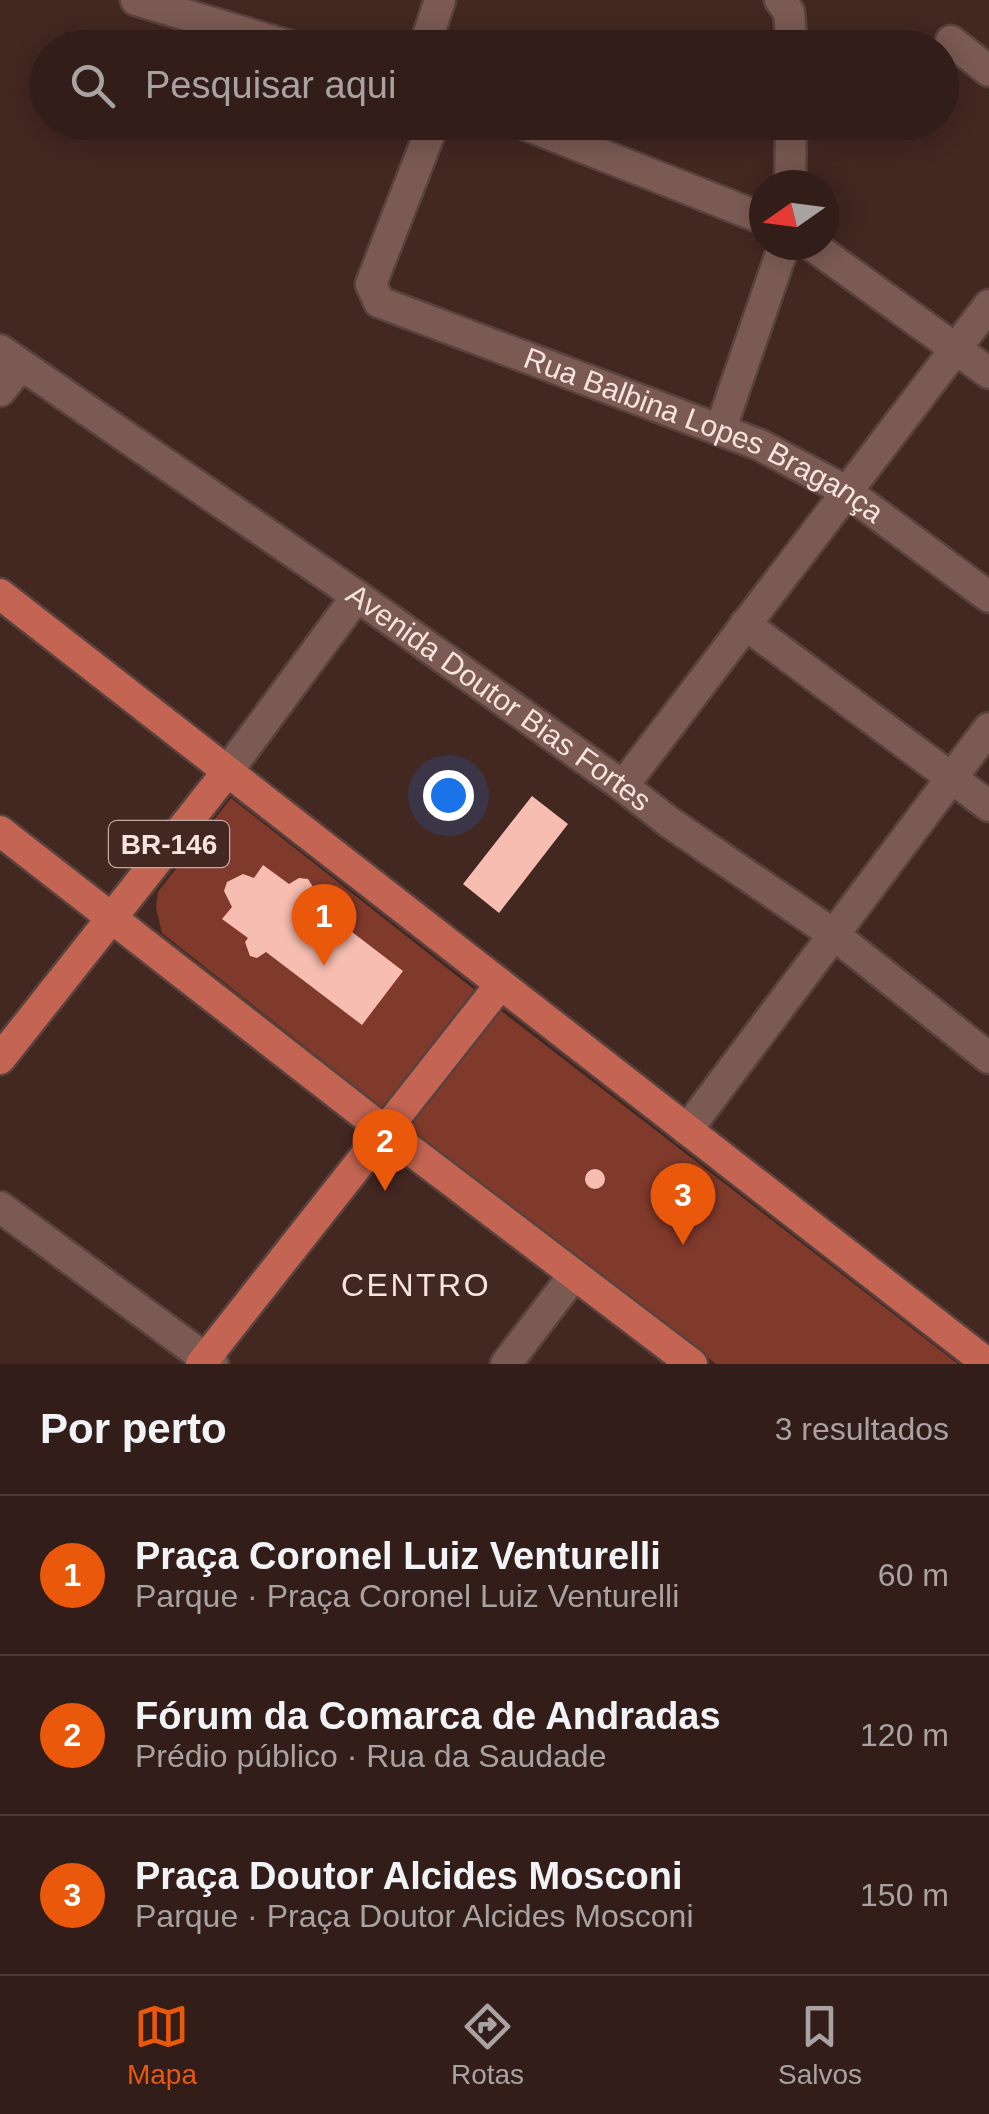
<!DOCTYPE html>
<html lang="pt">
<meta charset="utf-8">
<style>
:root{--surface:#321d19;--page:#3d2a26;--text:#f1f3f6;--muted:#a8a2a2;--line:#4d3b38;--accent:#ea580c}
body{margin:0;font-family:Helvetica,sans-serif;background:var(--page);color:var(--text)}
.compass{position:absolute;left:749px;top:170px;width:90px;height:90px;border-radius:50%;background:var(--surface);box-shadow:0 5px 25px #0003;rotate:256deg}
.you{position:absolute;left:448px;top:795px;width:35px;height:35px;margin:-25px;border:8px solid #fff;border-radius:50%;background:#1a73e8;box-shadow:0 0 0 15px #1a73e833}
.badge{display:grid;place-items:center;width:65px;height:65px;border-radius:50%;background:var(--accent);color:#fff;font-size:32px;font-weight:700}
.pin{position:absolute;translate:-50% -82px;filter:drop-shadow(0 2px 5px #0008)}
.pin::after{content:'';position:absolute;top:52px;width:35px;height:30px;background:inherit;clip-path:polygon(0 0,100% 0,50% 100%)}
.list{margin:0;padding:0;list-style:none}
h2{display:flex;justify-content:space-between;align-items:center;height:130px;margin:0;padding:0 40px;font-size:42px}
h2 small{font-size:32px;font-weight:400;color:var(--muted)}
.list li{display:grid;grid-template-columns:65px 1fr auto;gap:30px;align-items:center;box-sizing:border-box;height:160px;padding:0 40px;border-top:2px solid var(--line)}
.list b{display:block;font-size:38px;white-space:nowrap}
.list p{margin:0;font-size:32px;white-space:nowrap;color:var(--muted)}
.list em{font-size:32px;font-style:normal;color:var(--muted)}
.icon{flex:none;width:55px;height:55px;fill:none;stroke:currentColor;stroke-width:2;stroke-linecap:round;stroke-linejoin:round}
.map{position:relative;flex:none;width:989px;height:1364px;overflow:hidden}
.search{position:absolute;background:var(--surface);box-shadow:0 5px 25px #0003;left:30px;right:30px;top:30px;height:110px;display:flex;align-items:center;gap:25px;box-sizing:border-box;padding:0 35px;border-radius:55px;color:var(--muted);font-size:38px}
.sheet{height:610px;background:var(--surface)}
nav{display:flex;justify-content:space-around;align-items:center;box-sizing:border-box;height:140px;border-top:2px solid var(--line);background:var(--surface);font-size:28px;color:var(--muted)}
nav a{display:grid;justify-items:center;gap:5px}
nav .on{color:var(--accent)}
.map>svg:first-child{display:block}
</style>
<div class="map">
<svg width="989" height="1364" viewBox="0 0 989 1364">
<rect width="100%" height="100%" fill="#432721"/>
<path fill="#803a2c" d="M 231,798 L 476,991 L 384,1109 L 162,933 L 156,908 L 158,892 Z
M 500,1010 L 958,1364 L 716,1364 L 408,1127 Z"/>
<path fill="#f6bdb0" d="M 532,796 L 568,824 L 499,913 L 463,884 Z
M 263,865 L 289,884 L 299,878 L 308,879 L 313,887 L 309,899 L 403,971 L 362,1025 L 266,952 L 257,958 L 250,956 L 245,942 L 248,938 L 222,919 L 232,907 L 224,891 L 227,882 L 243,874 L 254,878 Z
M585 1179a10 10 0 1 1 20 0a10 10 0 1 1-20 0Z"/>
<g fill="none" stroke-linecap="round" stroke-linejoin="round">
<defs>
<g id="minor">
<path d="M 136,0 L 296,48"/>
<path d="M 780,0 L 789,12 L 792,48"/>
<path d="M 951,41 L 989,71"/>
<path d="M 424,48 L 440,0"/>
<path id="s1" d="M 434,122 L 371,284 L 379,302 L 760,445 L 846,491 L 989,597"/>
<path d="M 519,122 L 764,219"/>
<path d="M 790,185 L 791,122"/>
<path d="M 812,245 L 989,373"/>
<path id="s2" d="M 0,350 L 357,596 L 623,786 L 669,822 L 833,934 L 989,1058"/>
<path d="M 0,391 L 21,365"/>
<path d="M 721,428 L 784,245"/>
<path d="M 745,624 L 989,806"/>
<path d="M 227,772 L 357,596"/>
<path d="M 623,786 L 989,305"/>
<path d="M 687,1130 L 989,728"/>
<path d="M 0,1207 L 213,1364"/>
<path d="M 506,1364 L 574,1275"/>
</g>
<path id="major" d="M 0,594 L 988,1364
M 0,831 L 367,1117 L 692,1364
M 0,1059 L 227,772
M 201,1364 L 500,985"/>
</defs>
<use href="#minor" stroke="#59423d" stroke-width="35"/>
<use href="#major" stroke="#59423d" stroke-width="35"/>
<use href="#minor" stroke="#7a5a53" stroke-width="30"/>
<use href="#major" stroke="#c36552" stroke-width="30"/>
</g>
<g text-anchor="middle" stroke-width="10" stroke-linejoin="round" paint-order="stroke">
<rect fill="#432721" stroke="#c0aba5" stroke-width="2.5" x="109" y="821" width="120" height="46" rx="8"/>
<g font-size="28" font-weight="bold" fill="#f6e3de">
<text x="169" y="854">BR-146</text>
</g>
<g font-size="30" fill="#f6e3de" stroke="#432721">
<text dy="10" stroke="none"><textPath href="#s1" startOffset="545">Rua Balbina Lopes Bragança</textPath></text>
<text dy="10" stroke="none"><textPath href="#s2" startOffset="608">Avenida Doutor Bias Fortes</textPath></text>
</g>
<g font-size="32" letter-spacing="2.5" fill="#f6e3de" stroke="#432721">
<text x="416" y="1296">CENTRO</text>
</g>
</g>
</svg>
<svg class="compass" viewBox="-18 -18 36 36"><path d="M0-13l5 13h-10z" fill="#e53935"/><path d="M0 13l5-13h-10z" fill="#a8a2a2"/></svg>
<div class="you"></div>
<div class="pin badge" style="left:324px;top:966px">1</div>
<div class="pin badge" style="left:385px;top:1191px">2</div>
<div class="pin badge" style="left:683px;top:1245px">3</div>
<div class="search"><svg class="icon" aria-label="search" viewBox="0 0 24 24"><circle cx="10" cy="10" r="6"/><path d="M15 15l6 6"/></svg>Pesquisar aqui</div>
</div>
<section class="sheet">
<h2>Por perto<small>3 resultados</small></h2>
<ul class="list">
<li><span class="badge">1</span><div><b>Praça Coronel Luiz Venturelli</b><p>Parque · Praça Coronel Luiz Venturelli</p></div><em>60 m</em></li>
<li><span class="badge">2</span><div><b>Fórum da Comarca de Andradas</b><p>Prédio público · Rua da Saudade</p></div><em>120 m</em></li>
<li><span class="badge">3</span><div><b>Praça Doutor Alcides Mosconi</b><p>Parque · Praça Doutor Alcides Mosconi</p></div><em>150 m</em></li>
</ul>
</section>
<nav>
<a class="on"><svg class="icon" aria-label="map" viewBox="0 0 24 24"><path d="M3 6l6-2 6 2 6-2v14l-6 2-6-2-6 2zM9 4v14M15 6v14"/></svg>Mapa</a>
<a><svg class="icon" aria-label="directions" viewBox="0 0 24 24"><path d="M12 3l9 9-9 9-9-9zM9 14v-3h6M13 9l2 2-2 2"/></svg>Rotas</a>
<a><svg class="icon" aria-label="saved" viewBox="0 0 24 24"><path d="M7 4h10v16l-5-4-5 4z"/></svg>Salvos</a>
</nav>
